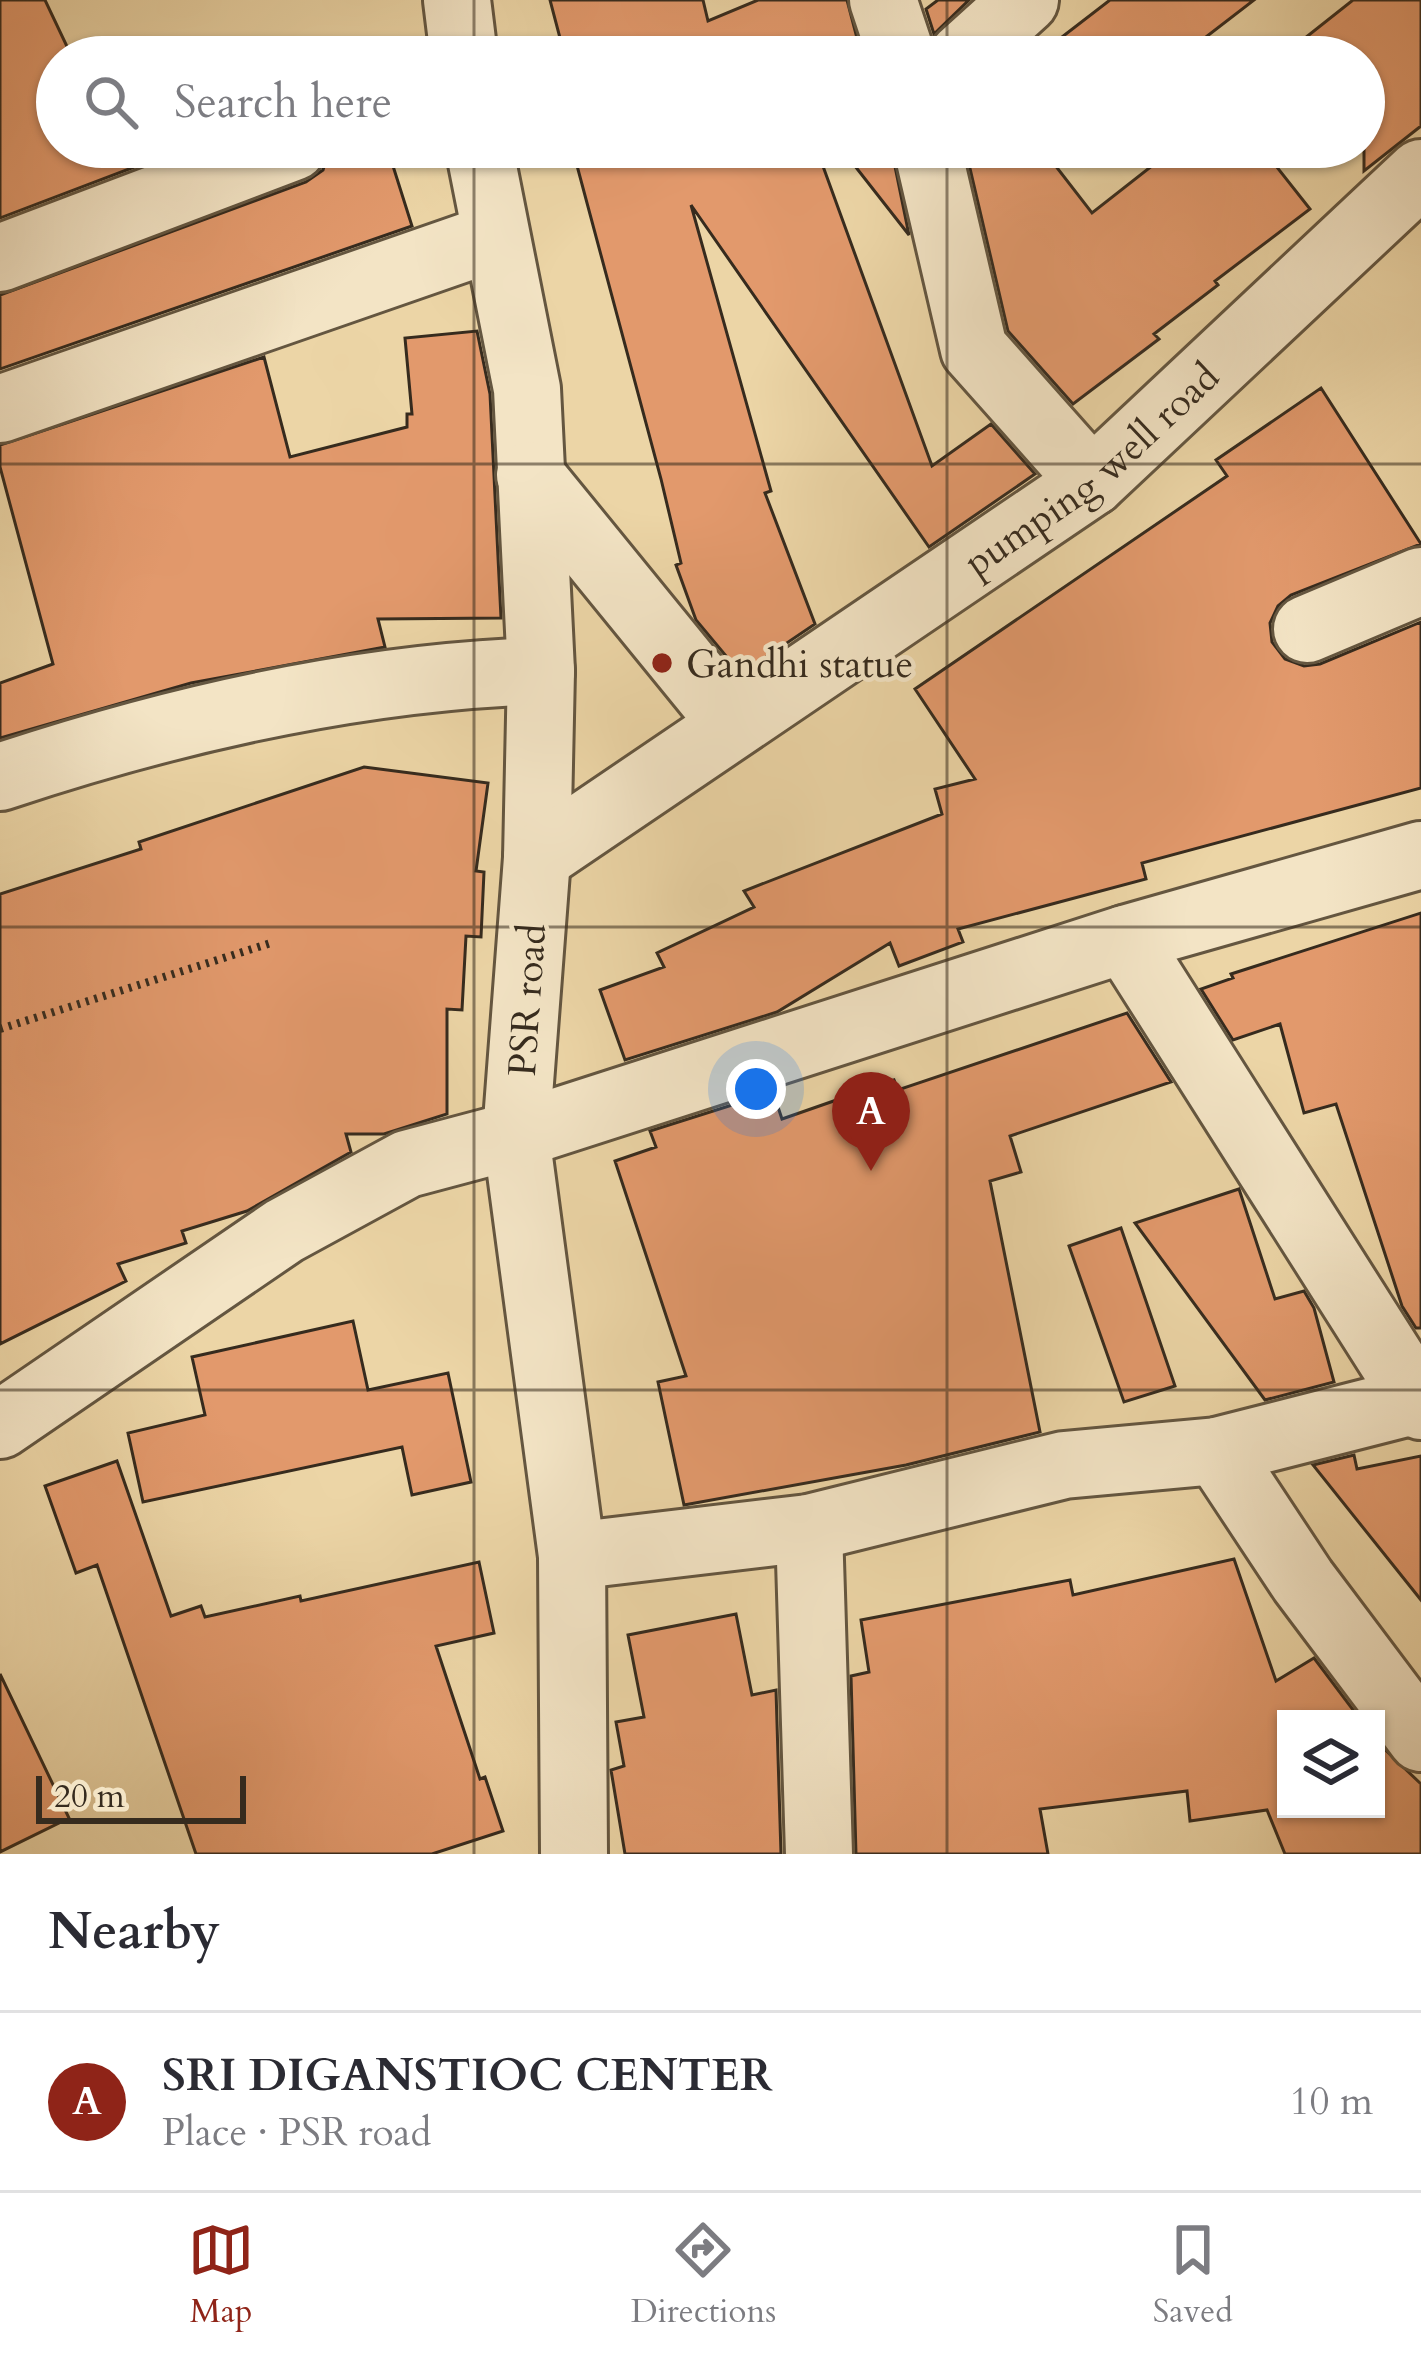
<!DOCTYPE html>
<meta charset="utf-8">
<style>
:root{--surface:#fff;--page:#f7f7f7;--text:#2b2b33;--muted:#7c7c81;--line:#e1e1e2;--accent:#8f2418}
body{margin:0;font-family:Cardo,serif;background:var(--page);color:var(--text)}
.controls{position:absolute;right:36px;bottom:36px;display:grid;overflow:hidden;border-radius:0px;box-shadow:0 3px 9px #0004}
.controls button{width:108px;height:108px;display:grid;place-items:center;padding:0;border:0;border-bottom:3px solid var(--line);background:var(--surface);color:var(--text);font:60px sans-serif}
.scale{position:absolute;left:36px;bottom:30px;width:210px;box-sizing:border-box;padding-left:12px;border:6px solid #362b1e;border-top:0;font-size:33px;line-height:42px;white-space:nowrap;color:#362b1e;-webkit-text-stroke:9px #f3e4c5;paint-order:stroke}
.you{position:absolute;left:756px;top:1089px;width:42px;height:42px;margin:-30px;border:9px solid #fff;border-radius:50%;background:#1a73e8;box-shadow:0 0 0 18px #1a73e833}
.badge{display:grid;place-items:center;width:78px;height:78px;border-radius:50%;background:var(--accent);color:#fff;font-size:39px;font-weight:700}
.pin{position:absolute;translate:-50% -99px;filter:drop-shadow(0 3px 6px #0008)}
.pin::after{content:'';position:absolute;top:63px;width:42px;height:36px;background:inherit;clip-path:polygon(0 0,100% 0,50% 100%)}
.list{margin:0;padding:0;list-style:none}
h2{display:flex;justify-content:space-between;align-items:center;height:156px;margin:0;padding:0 48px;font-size:51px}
h2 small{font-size:39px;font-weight:400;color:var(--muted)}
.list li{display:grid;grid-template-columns:78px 1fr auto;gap:36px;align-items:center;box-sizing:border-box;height:180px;padding:0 48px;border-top:3px solid var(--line)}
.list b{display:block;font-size:45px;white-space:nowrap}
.list p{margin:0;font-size:39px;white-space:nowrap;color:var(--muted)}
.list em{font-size:39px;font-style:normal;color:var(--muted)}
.icon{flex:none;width:66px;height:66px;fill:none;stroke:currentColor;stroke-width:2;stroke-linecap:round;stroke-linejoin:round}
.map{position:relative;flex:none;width:1421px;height:1854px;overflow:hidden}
.search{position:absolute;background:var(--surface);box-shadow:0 3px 9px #0004;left:36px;right:36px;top:36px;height:132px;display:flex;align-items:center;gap:30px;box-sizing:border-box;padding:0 42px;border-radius:66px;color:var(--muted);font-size:45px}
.sheet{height:336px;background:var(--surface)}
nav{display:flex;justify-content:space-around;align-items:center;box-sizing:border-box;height:168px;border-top:3px solid var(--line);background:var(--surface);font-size:33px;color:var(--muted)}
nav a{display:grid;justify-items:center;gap:6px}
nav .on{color:var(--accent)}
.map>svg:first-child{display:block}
</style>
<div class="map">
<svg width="1421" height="1854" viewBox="0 0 1421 1854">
<rect width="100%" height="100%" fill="#ecd5a6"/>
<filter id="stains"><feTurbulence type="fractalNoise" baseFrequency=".00167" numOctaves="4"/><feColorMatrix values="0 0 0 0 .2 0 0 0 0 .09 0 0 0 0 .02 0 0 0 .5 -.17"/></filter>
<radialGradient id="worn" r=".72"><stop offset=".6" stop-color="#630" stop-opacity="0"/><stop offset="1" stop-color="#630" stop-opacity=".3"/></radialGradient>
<path fill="#e2996c" stroke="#362b1e" stroke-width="3" d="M 0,0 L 45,0 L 72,57 L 57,57 L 57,147 L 187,147 L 0,218 Z
M 550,0 L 703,0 L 708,21 L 758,0 L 847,0 L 862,57 L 565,57 Z
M 938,0 L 969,0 L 934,34 L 926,9 Z
M 1110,0 L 1254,0 L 1180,57 L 1036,57 Z
M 1353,0 L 1421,0 L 1421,126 L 1364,171 L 1364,57 L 1281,57 Z
M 330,147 L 387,147 L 412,226 L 0,369 L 0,295 L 306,182 L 323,170 Z
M 572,147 L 816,147 L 932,466 L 991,424 L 1035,474 L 929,547 L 691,205 L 771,491 L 765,493 L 815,624 L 741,674 L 696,620 L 676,565 L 681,563 L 661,479 Z
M 840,147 L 891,147 L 909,235 Z
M 965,147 L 1041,147 L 1092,213 L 1176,147 L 1261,147 L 1310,209 L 1215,281 L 1218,285 L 1154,334 L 1159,339 L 1073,404 L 1008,331 Z
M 477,331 L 490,394 L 501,618 L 378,619 L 385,647 L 191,683 L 0,738 L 0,683 L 53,664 L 0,467 L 0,445 L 264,357 L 290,457 L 407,427 L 407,414 L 412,414 L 405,338 Z
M 1321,388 L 1421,544 L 1291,595 L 1278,606 L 1270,623 L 1272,642 L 1285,659 L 1304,666 L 1320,664 L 1421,622 L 1421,788 L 1142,863 L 1146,879 L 958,929 L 963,942 L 899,966 L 890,943 L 777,1012 L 625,1060 L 600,990 L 664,967 L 657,953 L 754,907 L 744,891 L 942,814 L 935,789 L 975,779 L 915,689 L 1227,476 L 1216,460 Z
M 364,767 L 488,783 L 476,871 L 484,872 L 481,937 L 466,936 L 462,1010 L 447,1009 L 447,1114 L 384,1134 L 346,1134 L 351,1152 L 247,1211 L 182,1231 L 186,1243 L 118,1264 L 126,1281 L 0,1344 L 0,894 L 141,849 L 139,842 Z
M 1421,913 L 1421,1328 L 1416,1328 L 1402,1306 L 1336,1104 L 1304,1113 L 1280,1024 L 1233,1040 L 1201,989 L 1233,978 L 1231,974 Z
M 1127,1013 L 1171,1082 L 1010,1136 L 1021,1172 L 990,1181 L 1040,1432 L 906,1465 L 684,1505 L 658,1382 L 686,1376 L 615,1161 L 656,1147 L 650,1131 L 773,1092 L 782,1119 L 894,1080 L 898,1090 Z
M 1239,1189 L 1275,1299 L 1304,1291 L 1314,1308 L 1334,1382 L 1265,1400 L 1135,1223 Z
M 1121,1228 L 1175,1386 L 1124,1402 L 1069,1246 Z
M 353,1321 L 368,1390 L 448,1373 L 471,1482 L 412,1495 L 402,1447 L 143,1502 L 128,1433 L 205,1415 L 192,1357 Z
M 1354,1455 L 1357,1469 L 1421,1456 L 1421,1600 L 1313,1465 Z
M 117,1461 L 171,1616 L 201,1606 L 205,1617 L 300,1596 L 301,1601 L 479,1562 L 494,1633 L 436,1646 L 480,1779 L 485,1777 L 503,1831 L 432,1854 L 196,1854 L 97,1565 L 76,1573 L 45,1486 Z
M 1234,1559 L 1276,1681 L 1314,1658 L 1360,1719 L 1286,1719 L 1286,1809 L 1376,1809 L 1376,1741 L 1421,1784 L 1421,1854 L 1285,1854 L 1267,1810 L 1190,1821 L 1187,1791 L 1040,1809 L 1048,1854 L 856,1854 L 851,1676 L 869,1672 L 861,1620 L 1070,1580 L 1073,1595 Z
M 736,1614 L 752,1695 L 776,1690 L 781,1854 L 625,1854 L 611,1770 L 624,1766 L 616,1722 L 644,1717 L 628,1635 Z
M 0,1674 L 69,1818 L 0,1852 Z"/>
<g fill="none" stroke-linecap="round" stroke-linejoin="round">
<defs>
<g id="minor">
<path d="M 457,0 L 464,57"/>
<path d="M 883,0 L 902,57"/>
<path d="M 962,57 L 1025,0"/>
<path d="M 479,147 L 527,389 L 541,671 L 537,858 L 516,1135 L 572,1556 L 574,1854"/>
<path d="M 927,147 L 974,349 L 1092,482"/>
<path d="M 0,258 L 293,147"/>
<path d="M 0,409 L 495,237"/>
<path d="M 530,475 L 733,724"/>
<path d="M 1307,629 L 1421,581"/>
<path d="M 0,777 C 174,719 357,677 541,671"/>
<path id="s1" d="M 537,858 L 1092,482 L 1421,173"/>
<path d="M 1125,939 L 1421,1406"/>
<path d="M 0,1425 L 284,1231 L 407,1164 L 516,1135 L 1125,939 L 1421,855"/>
<path d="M 1217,1451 L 1303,1581 L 1421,1738"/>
<path d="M 809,1528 L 819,1854"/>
<path d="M 572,1556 L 809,1528 L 1064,1465 L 1217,1451 L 1421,1399"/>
</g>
</defs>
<use href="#minor" stroke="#645640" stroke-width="72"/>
<path stroke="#362b1e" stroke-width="8" stroke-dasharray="3 6" stroke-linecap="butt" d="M 0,1029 L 274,942"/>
<use href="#minor" stroke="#f3e4c5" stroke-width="66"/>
</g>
<path fill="none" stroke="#362b1e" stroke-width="3" stroke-opacity="0.55" d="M 474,0 L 474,57M 947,0 L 947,57M 474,147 L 474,1854M 947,147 L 947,1854M 0,464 L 1421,464M 0,927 L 1421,927M 0,1390 L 1421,1390"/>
<circle fill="#8f2418" stroke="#f3e4c5" stroke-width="4.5" cx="662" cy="663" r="12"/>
<g text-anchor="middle" stroke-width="9" stroke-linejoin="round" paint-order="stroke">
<g font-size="39" fill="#362b1e" stroke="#f3e4c5">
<text dy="14" stroke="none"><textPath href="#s1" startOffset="678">pumping well road</textPath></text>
<text transform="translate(526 1000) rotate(-86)" y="14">PSR road</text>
</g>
<g font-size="39" fill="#362b1e" stroke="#f3e4c5" text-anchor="start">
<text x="686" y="677">Gandhi statue</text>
</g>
</g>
<rect width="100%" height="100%" filter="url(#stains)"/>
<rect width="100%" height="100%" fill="url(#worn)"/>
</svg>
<div class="controls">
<button><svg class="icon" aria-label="layers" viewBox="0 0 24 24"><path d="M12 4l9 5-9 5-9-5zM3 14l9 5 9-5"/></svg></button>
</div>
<div class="scale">20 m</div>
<div class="you"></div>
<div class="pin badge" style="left:871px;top:1171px">A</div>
<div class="search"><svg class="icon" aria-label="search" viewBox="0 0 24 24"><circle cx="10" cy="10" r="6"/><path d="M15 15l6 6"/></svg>Search here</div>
</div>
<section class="sheet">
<h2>Nearby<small></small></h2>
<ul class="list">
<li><span class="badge">A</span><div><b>SRI DIGANSTIOC CENTER</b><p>Place · PSR road</p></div><em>10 m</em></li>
</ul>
</section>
<nav>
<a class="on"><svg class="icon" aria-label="map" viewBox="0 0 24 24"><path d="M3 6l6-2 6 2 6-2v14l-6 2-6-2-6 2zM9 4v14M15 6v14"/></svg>Map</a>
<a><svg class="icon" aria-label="directions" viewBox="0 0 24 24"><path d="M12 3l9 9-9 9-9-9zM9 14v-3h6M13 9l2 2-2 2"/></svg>Directions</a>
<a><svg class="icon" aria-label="saved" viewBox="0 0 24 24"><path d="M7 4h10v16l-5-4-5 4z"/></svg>Saved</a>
</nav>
